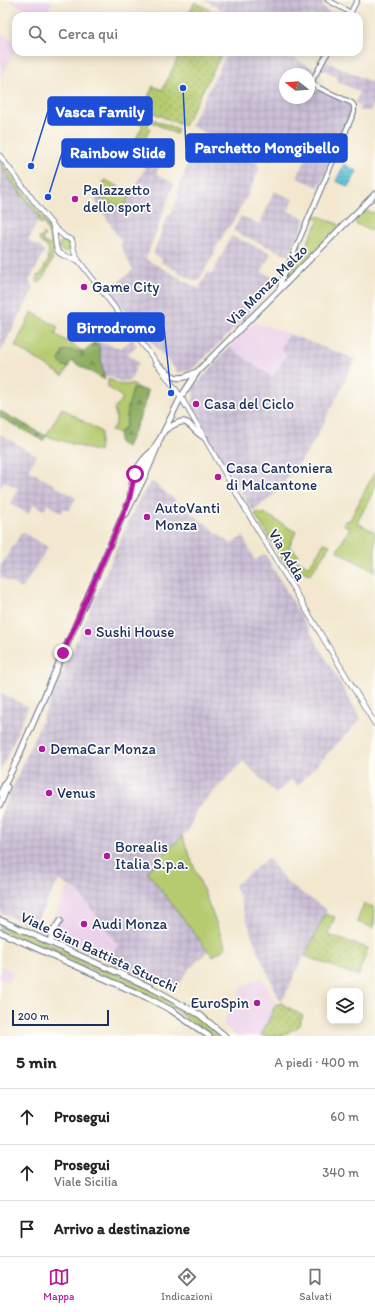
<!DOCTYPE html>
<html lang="it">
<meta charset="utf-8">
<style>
:root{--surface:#fff;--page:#f2f2f2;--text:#222;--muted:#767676;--line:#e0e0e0;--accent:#b5179e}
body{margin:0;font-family:Itim,sans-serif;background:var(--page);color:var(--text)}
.controls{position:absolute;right:12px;bottom:12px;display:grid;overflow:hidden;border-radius:8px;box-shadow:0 2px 10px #0003}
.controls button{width:36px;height:36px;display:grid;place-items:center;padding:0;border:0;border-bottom:1px solid var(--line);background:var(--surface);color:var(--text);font:20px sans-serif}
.compass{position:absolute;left:279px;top:68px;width:36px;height:36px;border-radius:50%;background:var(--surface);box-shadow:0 2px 10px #0003;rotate:287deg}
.scale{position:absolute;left:12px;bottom:10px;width:97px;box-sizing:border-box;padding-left:4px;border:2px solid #1b2f5e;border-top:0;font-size:11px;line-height:14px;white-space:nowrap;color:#1b2f5e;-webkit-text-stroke:3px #fdfcf7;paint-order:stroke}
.stop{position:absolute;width:12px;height:12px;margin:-9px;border:3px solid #b5179e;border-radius:50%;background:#fff}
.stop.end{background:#b5179e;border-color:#fff;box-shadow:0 1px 4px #0008}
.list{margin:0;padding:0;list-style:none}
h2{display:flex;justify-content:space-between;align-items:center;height:52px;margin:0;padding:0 16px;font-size:17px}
h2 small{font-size:13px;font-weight:400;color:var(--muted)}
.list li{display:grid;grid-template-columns:26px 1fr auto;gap:12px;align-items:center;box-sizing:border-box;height:56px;padding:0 16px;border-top:1px solid var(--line)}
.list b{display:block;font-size:15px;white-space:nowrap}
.list p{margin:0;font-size:13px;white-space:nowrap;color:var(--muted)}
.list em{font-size:13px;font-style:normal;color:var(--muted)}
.icon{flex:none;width:22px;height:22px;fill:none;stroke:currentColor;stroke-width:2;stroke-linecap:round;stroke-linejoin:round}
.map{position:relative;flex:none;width:375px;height:1036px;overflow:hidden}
.search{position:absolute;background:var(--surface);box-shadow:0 2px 10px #0003;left:12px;right:12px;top:12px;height:44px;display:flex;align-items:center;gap:10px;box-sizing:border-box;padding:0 14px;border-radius:12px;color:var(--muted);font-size:15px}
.sheet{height:220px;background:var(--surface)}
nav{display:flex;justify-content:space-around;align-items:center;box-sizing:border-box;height:56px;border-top:1px solid var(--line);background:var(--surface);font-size:11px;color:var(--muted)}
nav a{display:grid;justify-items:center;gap:2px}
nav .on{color:var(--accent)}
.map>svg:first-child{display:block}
</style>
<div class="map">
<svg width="375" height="1036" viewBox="0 0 375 1036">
<defs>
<pattern id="industrial-grid" width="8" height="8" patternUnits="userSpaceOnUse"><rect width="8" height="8" fill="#cbbfd5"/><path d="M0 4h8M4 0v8" fill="none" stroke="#aea4b9"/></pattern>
<pattern id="forest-firs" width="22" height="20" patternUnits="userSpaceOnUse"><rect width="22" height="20" fill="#90af62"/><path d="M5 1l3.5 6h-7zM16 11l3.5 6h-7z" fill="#758f54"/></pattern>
<pattern id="park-dots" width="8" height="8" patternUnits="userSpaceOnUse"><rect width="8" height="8" fill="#b6cb70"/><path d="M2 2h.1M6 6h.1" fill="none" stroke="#93a55f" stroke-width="1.8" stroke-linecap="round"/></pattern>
<pattern id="water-rules" width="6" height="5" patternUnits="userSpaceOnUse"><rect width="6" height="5" fill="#55bcd3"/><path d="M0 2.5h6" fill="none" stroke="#4699ae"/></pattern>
</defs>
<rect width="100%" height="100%" fill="#fdfcf7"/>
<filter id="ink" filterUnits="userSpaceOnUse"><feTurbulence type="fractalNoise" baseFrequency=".025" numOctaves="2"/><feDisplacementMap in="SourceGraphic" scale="8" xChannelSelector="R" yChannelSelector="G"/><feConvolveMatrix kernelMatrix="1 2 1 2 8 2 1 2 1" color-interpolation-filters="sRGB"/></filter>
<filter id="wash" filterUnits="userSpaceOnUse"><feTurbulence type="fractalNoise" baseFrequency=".012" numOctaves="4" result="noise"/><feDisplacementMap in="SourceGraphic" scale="16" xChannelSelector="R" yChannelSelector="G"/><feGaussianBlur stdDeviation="0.9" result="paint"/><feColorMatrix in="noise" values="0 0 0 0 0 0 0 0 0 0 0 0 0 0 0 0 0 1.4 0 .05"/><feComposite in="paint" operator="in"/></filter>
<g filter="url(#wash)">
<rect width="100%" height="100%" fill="#f3e8cf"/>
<path fill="#ecd1ea" d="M 8,0 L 50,0 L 52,4 L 44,16 L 41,16 L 27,8 L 26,10 Z
M 0,33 L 16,42 L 16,48 L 1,78 Z
M 254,322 L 289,334 L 280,350 L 286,354 L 286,356 L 272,377 L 229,347 Z
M 67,888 L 77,890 L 119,946 L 107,959 L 96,955 L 95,956 L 47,934 Z
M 0,966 L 14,972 L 8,982 L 0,979 Z
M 262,978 L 276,1004 L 261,1036 L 236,1036 L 223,1023 L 243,986 Z"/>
<path fill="url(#industrial-grid)" d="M 205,0 L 323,0 L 325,1 L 322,7 L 336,16 L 233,16 Z
M 228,52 L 280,52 L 291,59 L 293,57 L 315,70 L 309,80 L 309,74 L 285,74 L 285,98 L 309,98 L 309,86 L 350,104 L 353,111 L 319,187 L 297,178 L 307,156 L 279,144 L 271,161 L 190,126 Z
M 326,61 L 375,84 L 375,100 L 370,111 L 358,111 L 360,106 L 355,103 L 359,92 L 337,81 L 338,77 L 321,69 Z
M 200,140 L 258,164 L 259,169 L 248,195 L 229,228 L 227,228 L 214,252 L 215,253 L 199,280 L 194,281 L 161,262 L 162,259 L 153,254 L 168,214 L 171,215 L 179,194 L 176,193 L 197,142 Z
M 149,161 L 159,167 L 156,173 L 174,184 L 146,259 L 199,289 L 208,272 L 212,274 L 231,236 L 271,253 L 262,272 L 279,281 L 248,313 L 249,314 L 191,371 L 177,372 L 108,290 L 133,270 L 120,245 L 122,243 L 95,200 L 97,197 L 123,208 Z
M 0,165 L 40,218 L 38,221 L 36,221 L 36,225 L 28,241 L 42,248 L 44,253 L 29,281 L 34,288 L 0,353 Z
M 274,191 L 293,199 L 288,211 L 306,219 L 289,256 L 233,231 L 241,216 L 260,224 Z
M 289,334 L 355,359 L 341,389 L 316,438 L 307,453 L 273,496 L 252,511 L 192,409 L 194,392 L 192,390 L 229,347 L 272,377 L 286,356 L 286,354 L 280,350 Z
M 132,339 L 137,346 L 127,354 L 139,362 L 129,382 L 124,380 L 123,383 L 109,376 L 104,376 L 98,343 L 99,342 L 121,348 Z
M 0,434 L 36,455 L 29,470 L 76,498 L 69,511 L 64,508 L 61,513 L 48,504 L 44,510 L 34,504 L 28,514 L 11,504 L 18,489 L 4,481 L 0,489 Z
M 151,481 L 231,544 L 243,536 L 255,560 L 265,554 L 361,719 L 297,786 L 291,779 L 276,794 L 243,761 L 196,810 L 190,828 L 148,871 L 208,951 L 189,969 L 177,987 L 152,974 L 149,981 L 105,961 L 119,946 L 77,890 L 70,887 L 59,880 L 33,927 L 0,912 L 0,816 L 135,506 Z
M 22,532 L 48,547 L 22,589 L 0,577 L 0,567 Z
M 0,692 L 28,707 L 0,772 Z
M 268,858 L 289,884 L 327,910 L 281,1003 L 255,945 L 235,885 Z"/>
<path fill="#b6cb70" stroke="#687d67" d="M 139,114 L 178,129 L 176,134 L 150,121 L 147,128 L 150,129 L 137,155 L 149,161 L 146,167 L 118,152 L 121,147 L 130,151 L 143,125 L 135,121 Z
M 0,161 L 40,214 L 53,234 L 54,241 L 52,261 L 41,282 L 37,282 L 36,278 L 38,275 L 40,276 L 49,259 L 47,258 C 54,243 38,247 39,237 L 41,238 L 44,235 L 42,233 L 44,234 L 44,237 L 42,238 L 44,243 L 47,243 L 48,245 L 52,245 L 48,232 L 44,223 L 41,224 L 38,221 L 40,218 C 31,207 1,171 0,161 Z
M 105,180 L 131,193 L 123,208 L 97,197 Z
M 366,207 L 365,211 L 375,213 L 375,232 L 356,224 L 355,220 Z
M 316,215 L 338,224 L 338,227 L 286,281 L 284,279 L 299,244 L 305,247 L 319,220 L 312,217 Z
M59 246a6 6 0 1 1 12 0a6 6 0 1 1-12 0Z
M 32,312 L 58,327 L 55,334 L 84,352 L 76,352 L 68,350 L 59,361 L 63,366 L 68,367 L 63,376 L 15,346 Z
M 108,378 L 120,385 L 132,384 L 138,388 L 133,389 L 128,407 L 126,427 L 122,429 L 119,433 L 110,431 L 116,424 L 116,416 L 114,409 L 123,398 L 108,387 Z
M 62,408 L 101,432 L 99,452 L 46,436 Z
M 375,471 L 375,488 L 357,523 L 375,532 L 375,572 L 337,551 L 350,528 L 343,524 L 345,521 L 350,520 Z
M 258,512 L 263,515 L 264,513 L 296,532 L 289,547 L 298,554 L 296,559 L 309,567 L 324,543 L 330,545 L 310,575 L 292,565 L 288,569 L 255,514 Z
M 182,836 L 226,948 L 213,956 L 208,951 L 147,872 Z
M 364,903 L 375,908 L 374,928 L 357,922 Z
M 0,922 L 143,985 L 190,1011 L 222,1036 L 212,1036 L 172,1008 L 140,991 L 0,929 Z"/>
<path fill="url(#forest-firs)" stroke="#566f60" d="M 94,342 L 98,343 L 105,380 L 71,361 L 68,367 L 63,366 L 59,361 L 63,351 C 80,347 78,359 94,342 Z
M 138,388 L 148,391 L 145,403 L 139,420 L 127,447 L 119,443 C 119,435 119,431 126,427 L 128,407 L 133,389 Z
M 0,411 L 46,436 L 43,441 L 0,417 Z"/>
<path fill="url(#park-dots)" stroke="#687d67" d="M 195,2 L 221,16 L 188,16 Z
M 181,52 L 223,52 L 184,126 L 149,111 L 148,97 L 153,86 L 162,90 Z
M 325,914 L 335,917 L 328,935 L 368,948 L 358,976 L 305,956 Z
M 281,1003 L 303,1016 L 298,1027 L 294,1030 L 293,1029 L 283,1036 L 261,1036 L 276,1004 Z"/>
<path fill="url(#water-rules)" stroke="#387698" d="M 344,164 L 357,171 L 349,187 L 336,181 Z"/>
</g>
<g filter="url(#ink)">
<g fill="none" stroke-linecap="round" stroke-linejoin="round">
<defs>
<path id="tertiary" d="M 328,0 L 351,13
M 349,16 L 357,0
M 280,289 L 281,282 L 354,112 L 354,106 L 352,103 L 319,88 L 313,84 L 313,79 L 328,52"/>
<path id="secondary" d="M 0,156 L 46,217
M 45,216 L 56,229 L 65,237 L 72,240 L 74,251 L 79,261 L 151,355 L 181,397 L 249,515 L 375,724
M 53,228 C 57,236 53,250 61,254 C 67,257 73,258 79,261"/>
<path id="primary" d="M 156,363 C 172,376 175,384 196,372
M 165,430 C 192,412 185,427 205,438
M 130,493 C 133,477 137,464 150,453
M 126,514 L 146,474 L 158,445
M 0,794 L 17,760 L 129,501 L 152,451 L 160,439 L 181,397 L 198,371 L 375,194
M 0,805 L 7,787
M 0,920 L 152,988 L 200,1015 L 225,1036
M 0,932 L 146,997 L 171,1010 L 209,1036
M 52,943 C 48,933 55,929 60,921"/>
</defs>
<use href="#tertiary" stroke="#677086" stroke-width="6"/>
<use href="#secondary" stroke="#677086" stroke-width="6"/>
<use href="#primary" stroke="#677086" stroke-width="7"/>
<use href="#tertiary" stroke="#fff" stroke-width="4"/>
<use href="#secondary" stroke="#fff" stroke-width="4.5"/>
<use href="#primary" stroke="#fff" stroke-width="5"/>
</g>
</g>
<g fill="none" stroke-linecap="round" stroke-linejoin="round" filter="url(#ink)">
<path stroke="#b5179e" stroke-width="5" d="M 63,653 L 129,501 L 135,473 L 135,474"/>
</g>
<g fill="#b5179e" stroke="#fdfcf7" stroke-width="1.5">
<circle cx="75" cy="199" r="4"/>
<circle cx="84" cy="287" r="4"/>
<circle cx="196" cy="404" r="4"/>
<circle cx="218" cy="477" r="4"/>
<circle cx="147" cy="517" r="4"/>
<circle cx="88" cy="632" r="4"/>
<circle cx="42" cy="749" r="4"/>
<circle cx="49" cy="793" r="4"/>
<circle cx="107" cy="856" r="4"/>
<circle cx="84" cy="924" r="4"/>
<circle cx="257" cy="1003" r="4"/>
</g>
<g text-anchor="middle" stroke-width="3.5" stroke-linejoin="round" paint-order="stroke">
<g font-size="15" fill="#1b2f5e" stroke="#fdfcf7" text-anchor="start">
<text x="83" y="195">Palazzetto<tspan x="83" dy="17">dello sport</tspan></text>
<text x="92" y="292">Game City</text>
<text x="204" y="409">Casa del Ciclo</text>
<text x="226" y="473">Casa Cantoniera<tspan x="226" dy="17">di Malcantone</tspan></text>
<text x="155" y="513">AutoVanti<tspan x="155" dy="17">Monza</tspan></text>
<text x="96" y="637">Sushi House</text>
<text x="50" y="754">DemaCar Monza</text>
<text x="57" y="798">Venus</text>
<text x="115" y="852">Borealis<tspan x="115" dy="17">Italia S.p.a.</tspan></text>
<text x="92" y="929">Audi Monza</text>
<text x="249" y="1008" text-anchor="end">EuroSpin</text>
</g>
<g font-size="15" fill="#1b2f5e" stroke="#fdfcf7">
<text transform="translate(267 285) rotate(-45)" y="5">Via Monza Melzo</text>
<text transform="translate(287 555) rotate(59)" y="5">Via Adda</text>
<text transform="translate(99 952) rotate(25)" y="5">Viale Gian Battista Stucchi</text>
</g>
</g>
<path fill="none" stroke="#1d4ed8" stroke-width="1.5" d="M31 166L48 111M183 88L186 148M48 197L62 153M171 393L164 327"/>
<g fill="#1d4ed8" stroke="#fdfcf7" stroke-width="1.5">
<circle cx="31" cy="166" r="4"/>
<circle cx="183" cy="88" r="4"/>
<circle cx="48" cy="197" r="4"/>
<circle cx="171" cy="393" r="4"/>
</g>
<g fill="#1d4ed8" stroke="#1d4ed8" stroke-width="1.5">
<rect x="48" y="97" width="104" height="28" rx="4"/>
<rect x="186" y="134" width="161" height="28" rx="4"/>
<rect x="62" y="139" width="112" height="28" rx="4"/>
<rect x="68" y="313" width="96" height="28" rx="4"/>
</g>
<g font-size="16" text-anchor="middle" font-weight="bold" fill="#fff">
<text x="100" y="117">Vasca Family</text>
<text x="267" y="153">Parchetto Mongibello</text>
<text x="118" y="158">Rainbow Slide</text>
<text x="116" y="333">Birrodromo</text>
</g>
</svg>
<div class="controls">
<button><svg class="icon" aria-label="layers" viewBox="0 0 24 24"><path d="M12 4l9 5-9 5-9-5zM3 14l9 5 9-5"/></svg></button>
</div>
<svg class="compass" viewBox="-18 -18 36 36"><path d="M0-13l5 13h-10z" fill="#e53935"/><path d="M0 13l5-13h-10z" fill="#767676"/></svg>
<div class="scale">200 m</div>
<div class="stop" style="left:135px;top:474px"></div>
<div class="stop end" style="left:63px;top:653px"></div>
<div class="search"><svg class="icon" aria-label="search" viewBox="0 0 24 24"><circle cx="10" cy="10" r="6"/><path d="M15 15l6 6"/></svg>Cerca qui</div>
</div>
<section class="sheet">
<h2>5 min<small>A piedi · 400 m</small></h2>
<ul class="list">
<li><svg class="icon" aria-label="ahead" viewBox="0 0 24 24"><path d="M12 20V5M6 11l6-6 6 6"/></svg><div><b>Prosegui</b></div><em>60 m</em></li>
<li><svg class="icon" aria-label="ahead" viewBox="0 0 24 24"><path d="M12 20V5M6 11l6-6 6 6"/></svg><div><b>Prosegui</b><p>Viale Sicilia</p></div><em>340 m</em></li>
<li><svg class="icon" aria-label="arrive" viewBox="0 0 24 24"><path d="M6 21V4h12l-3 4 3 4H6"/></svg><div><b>Arrivo a destinazione</b></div></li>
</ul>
</section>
<nav>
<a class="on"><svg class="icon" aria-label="map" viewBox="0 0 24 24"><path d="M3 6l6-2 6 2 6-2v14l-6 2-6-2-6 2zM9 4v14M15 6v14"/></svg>Mappa</a>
<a><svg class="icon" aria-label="directions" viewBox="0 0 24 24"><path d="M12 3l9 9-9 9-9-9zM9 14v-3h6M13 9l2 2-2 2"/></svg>Indicazioni</a>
<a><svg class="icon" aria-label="saved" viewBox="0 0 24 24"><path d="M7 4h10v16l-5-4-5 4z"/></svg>Salvati</a>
</nav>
